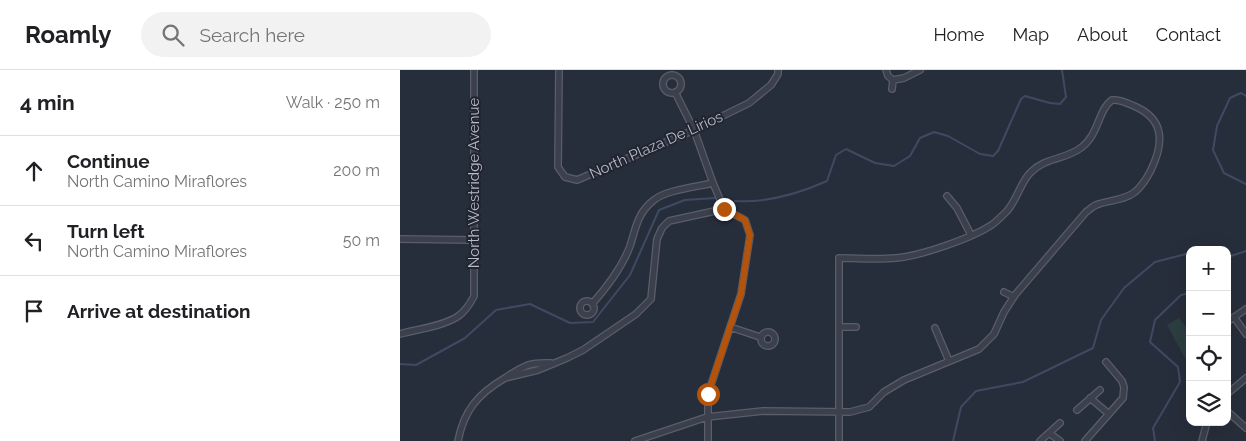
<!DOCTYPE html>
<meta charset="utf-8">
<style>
:root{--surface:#fff;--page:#f2f2f2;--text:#202124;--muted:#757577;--line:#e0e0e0}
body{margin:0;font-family:Raleway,sans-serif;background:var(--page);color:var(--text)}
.controls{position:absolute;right:15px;bottom:15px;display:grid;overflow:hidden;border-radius:10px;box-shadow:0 5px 20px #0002}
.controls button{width:45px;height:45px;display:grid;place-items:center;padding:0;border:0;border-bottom:1px solid var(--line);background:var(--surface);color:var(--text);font:25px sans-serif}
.stop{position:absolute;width:15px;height:15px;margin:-11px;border:4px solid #b45309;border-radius:50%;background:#fff}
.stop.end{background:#b45309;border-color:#fff;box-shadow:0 1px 5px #0008}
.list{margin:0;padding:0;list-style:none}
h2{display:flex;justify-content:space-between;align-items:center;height:65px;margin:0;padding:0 20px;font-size:21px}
h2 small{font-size:16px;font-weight:400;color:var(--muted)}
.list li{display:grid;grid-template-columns:32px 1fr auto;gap:15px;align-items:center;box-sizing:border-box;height:70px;padding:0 20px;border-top:1px solid var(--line)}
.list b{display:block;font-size:19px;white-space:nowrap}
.list p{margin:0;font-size:16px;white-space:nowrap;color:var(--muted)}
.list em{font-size:16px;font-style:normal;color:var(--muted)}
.icon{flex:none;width:28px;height:28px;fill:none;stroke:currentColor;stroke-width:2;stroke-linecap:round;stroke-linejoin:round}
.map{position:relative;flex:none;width:846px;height:371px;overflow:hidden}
header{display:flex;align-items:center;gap:30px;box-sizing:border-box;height:70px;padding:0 25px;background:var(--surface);border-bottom:1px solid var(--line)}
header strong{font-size:24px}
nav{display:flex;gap:28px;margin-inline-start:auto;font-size:18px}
.search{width:350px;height:45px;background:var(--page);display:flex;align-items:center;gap:12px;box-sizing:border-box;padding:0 18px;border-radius:28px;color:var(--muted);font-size:19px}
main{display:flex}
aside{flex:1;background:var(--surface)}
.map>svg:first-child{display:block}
</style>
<header>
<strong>Roamly</strong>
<div class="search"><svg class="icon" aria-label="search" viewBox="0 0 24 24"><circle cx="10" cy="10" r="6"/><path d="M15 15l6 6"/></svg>Search here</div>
<nav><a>Home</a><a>Map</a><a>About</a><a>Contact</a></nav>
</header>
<main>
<aside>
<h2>4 min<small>Walk · 250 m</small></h2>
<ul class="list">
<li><svg class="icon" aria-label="ahead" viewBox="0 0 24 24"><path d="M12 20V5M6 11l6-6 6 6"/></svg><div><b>Continue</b><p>North Camino Miraflores</p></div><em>200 m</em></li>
<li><svg class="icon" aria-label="left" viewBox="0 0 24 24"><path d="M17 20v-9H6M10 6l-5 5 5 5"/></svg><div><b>Turn left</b><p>North Camino Miraflores</p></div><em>50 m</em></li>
<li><svg class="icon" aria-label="arrive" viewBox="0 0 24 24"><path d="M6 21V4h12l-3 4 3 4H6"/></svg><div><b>Arrive at destination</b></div></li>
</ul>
</aside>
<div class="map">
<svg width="846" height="371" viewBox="0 0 846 371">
<rect width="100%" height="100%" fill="#272e3b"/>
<path fill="#2d3e40" d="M 779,248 L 790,263 L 790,297 L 767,255 Z"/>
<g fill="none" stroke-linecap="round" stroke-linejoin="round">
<path stroke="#3f4a62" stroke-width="2" d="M 846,26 L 841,23 L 830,28 L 817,56 L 813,80 L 824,103 L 846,114
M 335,131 C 367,133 398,124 427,111 L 436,85 L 446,79 L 475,93 L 494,96 L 510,86 L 520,68 L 534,62 L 548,66 L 580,84 L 593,86 L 598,81 L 621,29 L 625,26 L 650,33 L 660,34 L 666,27 L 662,0
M 827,185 L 831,186 L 846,181
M 0,294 L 16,295 L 65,268 L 96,240 L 130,234 L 170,253 L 193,252 L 230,205 L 259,140 L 285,130 L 315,128
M 553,371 L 561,337 L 576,321 L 623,312 L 693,278 L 701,250 L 724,218 L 755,192 L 790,183
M 755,371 L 753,358 L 780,312 L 778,297 L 750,272 L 755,250 L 781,225 L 790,223"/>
<defs>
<path id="street" d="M 159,0 L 158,97 L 165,107 L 177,110 L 294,60 L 349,33 L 371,15 L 378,4 L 378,0
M 486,0 L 488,6 L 493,10
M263 14a9 9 0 1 1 18 0a9 9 0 1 1-18 0Z
M 493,10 L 504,8 L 520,0
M 492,19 L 493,10
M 275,22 L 294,60 L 313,113 L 324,139 L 345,150 L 350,165 L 341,224 L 308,324 L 308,371
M 547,126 L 557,138 L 571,165
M 0,169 L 74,170
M 604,222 L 614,227
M180 238a7 7 0 1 1 14 0a7 7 0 1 1-14 0Z
M 192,234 C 207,217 222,198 230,176 C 236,158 237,143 254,130 C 266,120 296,117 313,113
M 834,247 L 846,264
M 827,252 L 846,239
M 330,257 L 360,267
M 440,257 L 456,257
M 535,258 L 549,291
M361 269a7 7 0 1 1 14 0a7 7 0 1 1-14 0Z
M 0,264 C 18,259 40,257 57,247 C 65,242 70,234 74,226 L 74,0
M 151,293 C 128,292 124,296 105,308 L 138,300 L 167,288 L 183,280 L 236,244 L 251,229 L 257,169 L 262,158 L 269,151 L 324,139
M 827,324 L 846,308
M 690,328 L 709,344
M 677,340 L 700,320
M 827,341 L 846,358
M 649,363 L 660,371
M 58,371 C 64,340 78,324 105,308
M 235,371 L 307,347 L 363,341 L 450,342 L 469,337 L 484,322 L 504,310 L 579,279 L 594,264 L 604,242 L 615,225 L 686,142 C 690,139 694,135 699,134 C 711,130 725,130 735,122 C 742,116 747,108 751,100 C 764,73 765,49 734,36 C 727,33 720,29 712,30
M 439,371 L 439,188 C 458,188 477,190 496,188 C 520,186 573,168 593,154 C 598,150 603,145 607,141 C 617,130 621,111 631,102 C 646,87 666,90 682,77 C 699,64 698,40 712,30
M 640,371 L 660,353
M 685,371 L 723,328 L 724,317 L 722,311 L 706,292
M 802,371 L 807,352"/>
</defs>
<use href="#street" stroke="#595e6a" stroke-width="8"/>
<use href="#street" stroke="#3b404c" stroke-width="5.5"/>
</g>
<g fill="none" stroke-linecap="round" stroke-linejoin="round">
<path stroke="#b45309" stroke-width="6" d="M 308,324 L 341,224 L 350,165 L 345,150 L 324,139"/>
</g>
<g text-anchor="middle" stroke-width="4" stroke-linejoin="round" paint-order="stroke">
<g font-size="15" fill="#b7bbc7" stroke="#202531">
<text transform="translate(256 75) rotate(-24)" y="5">North Plaza De Lirios</text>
<text transform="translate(74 113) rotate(-90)" y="5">North Westridge Avenue</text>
</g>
</g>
</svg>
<div class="controls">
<button>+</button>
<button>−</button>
<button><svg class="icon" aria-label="locate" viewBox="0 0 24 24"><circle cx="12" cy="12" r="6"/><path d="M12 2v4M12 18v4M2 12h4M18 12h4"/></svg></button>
<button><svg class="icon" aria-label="layers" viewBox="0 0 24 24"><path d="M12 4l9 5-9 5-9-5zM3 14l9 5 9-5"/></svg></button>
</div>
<div class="stop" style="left:308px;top:324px"></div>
<div class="stop end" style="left:324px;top:139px"></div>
</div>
</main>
